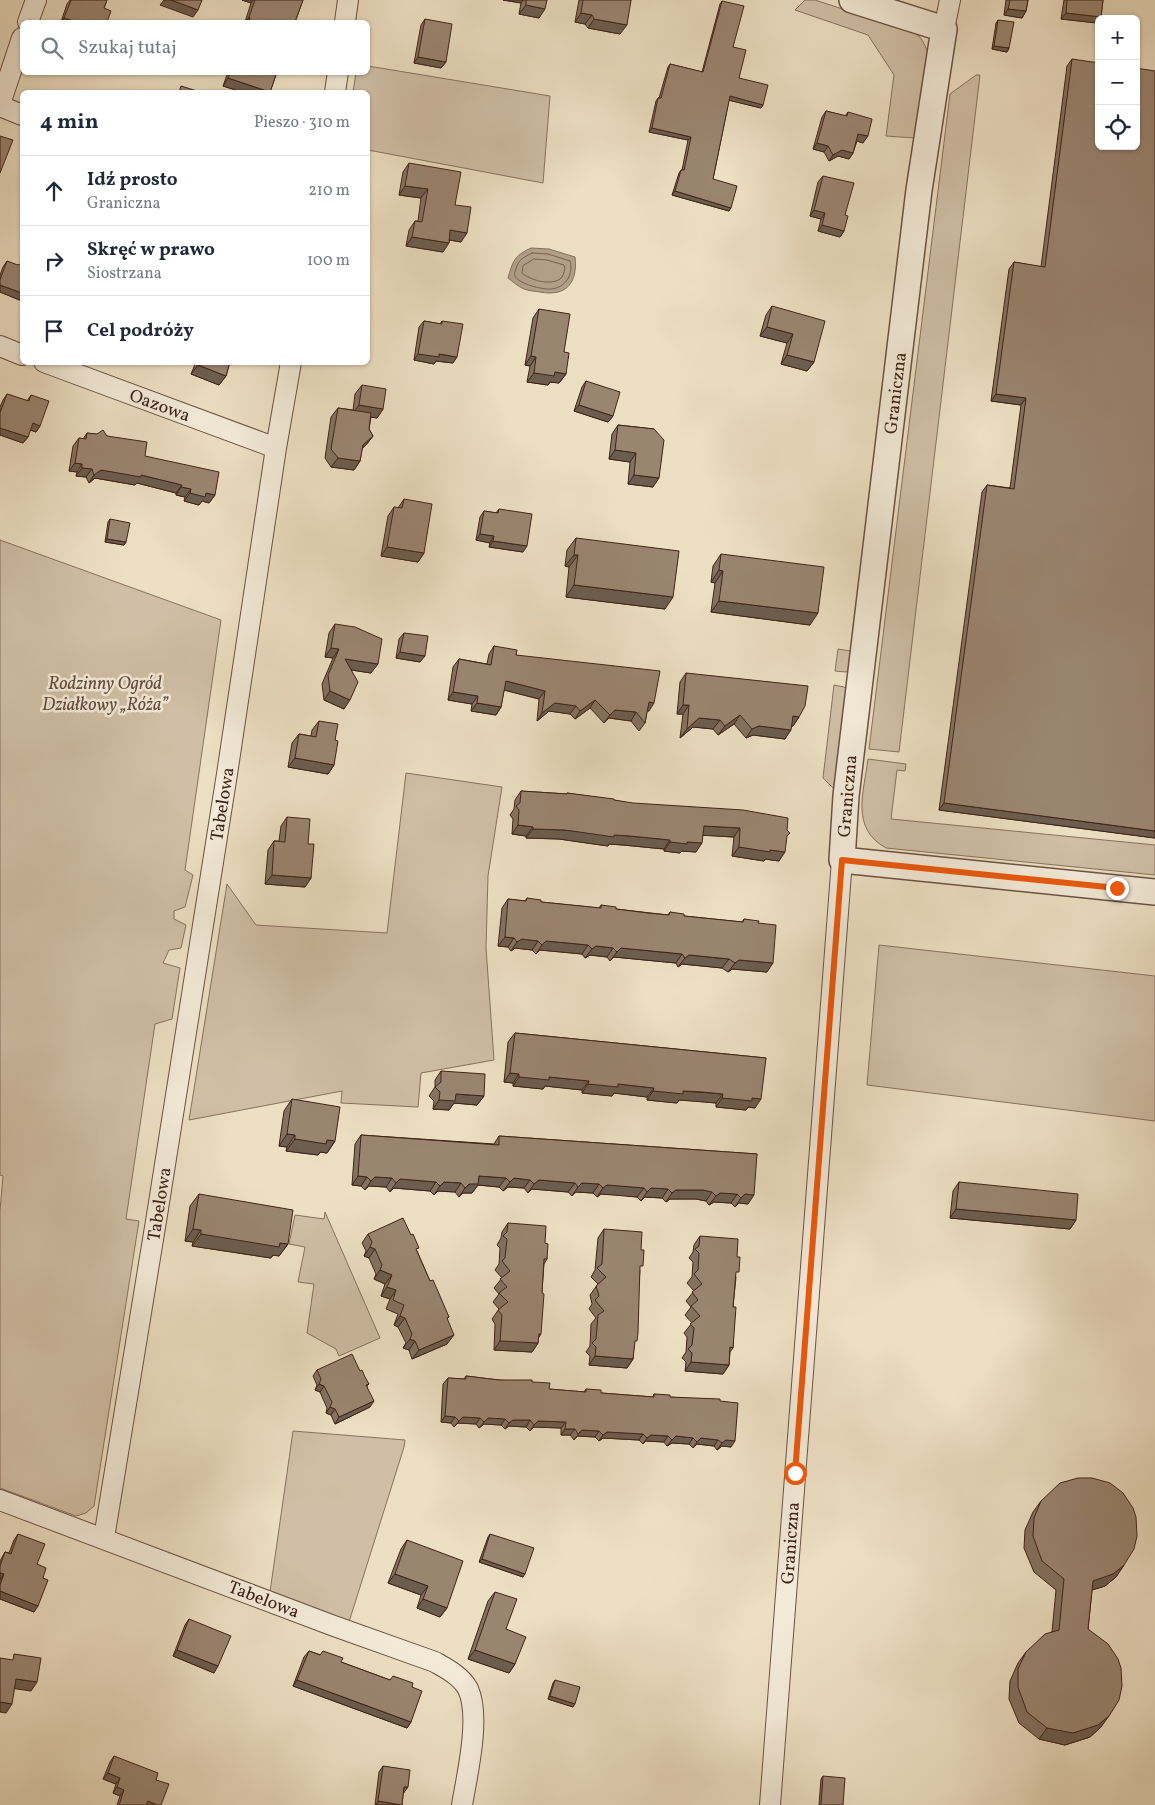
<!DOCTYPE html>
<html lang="pl">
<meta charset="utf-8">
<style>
:root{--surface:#fff;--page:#f2f2f3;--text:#1f2937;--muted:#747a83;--line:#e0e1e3}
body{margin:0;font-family:Vollkorn,serif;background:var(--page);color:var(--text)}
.controls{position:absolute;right:15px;top:15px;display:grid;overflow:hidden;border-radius:8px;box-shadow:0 1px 4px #0004}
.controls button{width:45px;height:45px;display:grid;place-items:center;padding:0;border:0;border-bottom:1px solid var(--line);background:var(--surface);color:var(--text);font:25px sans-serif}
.stop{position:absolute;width:15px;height:15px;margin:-11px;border:4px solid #ea580c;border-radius:50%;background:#fff}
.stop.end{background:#ea580c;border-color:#fff;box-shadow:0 1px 5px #0008}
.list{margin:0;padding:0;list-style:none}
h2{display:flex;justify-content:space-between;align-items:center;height:65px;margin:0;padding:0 20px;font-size:21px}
h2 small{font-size:16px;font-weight:400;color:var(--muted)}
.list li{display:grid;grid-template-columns:32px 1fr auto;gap:15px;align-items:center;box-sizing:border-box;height:70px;padding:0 20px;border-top:1px solid var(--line)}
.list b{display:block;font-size:19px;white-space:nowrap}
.list p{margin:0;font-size:16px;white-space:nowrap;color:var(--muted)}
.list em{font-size:16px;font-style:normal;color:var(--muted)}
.icon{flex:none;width:28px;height:28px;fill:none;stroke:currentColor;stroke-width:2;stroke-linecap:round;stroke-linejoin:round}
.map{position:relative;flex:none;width:1155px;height:1805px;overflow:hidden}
.search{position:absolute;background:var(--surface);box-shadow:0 1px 4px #0004;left:20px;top:20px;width:350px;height:55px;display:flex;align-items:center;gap:12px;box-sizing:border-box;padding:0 18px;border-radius:8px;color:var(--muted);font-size:19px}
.panel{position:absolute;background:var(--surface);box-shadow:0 1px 4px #0004;left:20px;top:90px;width:350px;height:275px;border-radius:8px}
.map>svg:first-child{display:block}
</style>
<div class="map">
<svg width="1155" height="1805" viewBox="0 0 1155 1805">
<rect width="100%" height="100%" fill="#eddfc3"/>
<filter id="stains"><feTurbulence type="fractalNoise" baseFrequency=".004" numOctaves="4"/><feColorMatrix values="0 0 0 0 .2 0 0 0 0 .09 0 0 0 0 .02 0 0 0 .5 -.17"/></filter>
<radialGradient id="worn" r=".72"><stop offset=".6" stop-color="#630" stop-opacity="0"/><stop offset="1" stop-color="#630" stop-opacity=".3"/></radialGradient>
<path fill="#d0bfa6" stroke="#88715f" d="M 805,0 L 815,0 L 913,32 C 922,37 924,43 928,53 L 915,138 L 886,136 L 894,75 L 868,35 L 795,10 Z
M 368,66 L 550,96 L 543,183 L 368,150 L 368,92 L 353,92 L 356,73 L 368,72 Z
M 976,75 L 980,75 L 899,752 L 869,749 L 950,94 Z
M 0,540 L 221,620 L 185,870 L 193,875 L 185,907 L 174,911 L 174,919 L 186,925 L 181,948 L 169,950 L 163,963 L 180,968 L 172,1019 L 155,1024 L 126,1219 L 139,1221 L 94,1506 L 86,1513 L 76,1516 L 0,1488 L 0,1211 L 3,1176 L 0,1175 Z
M 838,649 L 851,651 L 852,668 L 846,672 L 835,671 Z
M 834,685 L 844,687 L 848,691 L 836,788 L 833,788 L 823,778 Z
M 868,759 L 906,764 L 905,771 L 897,770 L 891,819 L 1155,845 L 1155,875 L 886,848 C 850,828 864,792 868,759 Z
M 406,773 L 502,787 L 488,876 L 486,948 L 494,1060 L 421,1073 L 418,1107 L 341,1103 L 342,1091 L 189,1120 L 227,884 L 256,925 L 387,933 Z
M 879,945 L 1155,976 L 1155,1121 L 867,1085 Z
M 325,1212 L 380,1338 L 339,1356 L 336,1349 L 307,1333 L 314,1284 L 298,1282 L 305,1247 L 289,1244 L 295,1215 L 324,1219 Z
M 293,1431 L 405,1440 L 404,1447 L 349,1622 L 270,1592 Z"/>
<path fill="#b29f89" stroke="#846d5c" d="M 531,248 L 549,249 L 575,257 C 578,283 566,297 540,292 C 535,291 529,291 524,289 C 519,287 513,282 508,278 C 513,261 514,256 531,248 Z"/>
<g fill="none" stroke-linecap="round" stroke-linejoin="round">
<path stroke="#796150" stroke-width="1" d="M 532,253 L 548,254 L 570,261 C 574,273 566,288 551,289 C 544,290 518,284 515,276 C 514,275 515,270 516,269 C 518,260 524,257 532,253 Z
M 534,259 L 547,260 L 564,265 L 565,269 C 564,272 563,277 560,279 C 550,286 530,280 522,273 L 523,266 Z"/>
<defs>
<path id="minor" d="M 28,22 L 36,0
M 345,22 L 348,0
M 944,29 L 950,0
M 335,92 L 338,72
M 0,104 L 22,38
M 0,106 L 22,115
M 0,346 L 22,355
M 44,362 L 276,448
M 0,1500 L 334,1626 L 435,1662 C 447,1669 461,1676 468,1689 C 481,1717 467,1775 462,1805
M 104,1538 L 157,1215 L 227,774 L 276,448 L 291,362
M 770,1805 L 842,860"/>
<path id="tertiary" d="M 852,0 L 944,29 L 919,190 L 846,796 L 842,860 L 1155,892"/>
</defs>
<use href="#minor" stroke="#6b5243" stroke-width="22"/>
<use href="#tertiary" stroke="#6b5243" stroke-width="28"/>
<use href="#minor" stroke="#f3ead8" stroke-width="20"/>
<use href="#tertiary" stroke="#f3ead8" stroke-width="25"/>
</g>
<path fill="#847261" stroke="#402318" d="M 70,0 L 107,0 L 104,8 L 107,22 L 61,22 L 67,4 Z
M 242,0 L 303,0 L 295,22 L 245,22 L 251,3 Z
M 503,0 L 547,0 L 539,18 L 519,14 L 521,3 Z
M 579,0 L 631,0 L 620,34 L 588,28 L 585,24 L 575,22 Z
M 1006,0 L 1028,0 L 1026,11 L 1022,18 L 1004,15 Z
M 1064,0 L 1103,0 L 1101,17 L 1099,19 L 1097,23 L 1061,19 Z
M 722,1 L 733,47 L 739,78 L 763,105 L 761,108 L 729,100 L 713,179 L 729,211 L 672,195 L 679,173 L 681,170 L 682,170 L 688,140 L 649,132 L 656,101 L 658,98 L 659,98 L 668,67 L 670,64 L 702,72 L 720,4 Z
M 425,19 L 446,62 L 441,68 L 414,63 L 421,25 Z
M 998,20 L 1009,48 L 1007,52 L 992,49 L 996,23 Z
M 1072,59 L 1155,838 L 939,810 L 982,492 L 987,485 L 1010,488 L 1021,405 L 991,401 L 1009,269 L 1014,262 L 1041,267 L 1067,66 Z
M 228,72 L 277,72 L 270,92 L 242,92 L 223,86 Z
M 826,111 L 845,116 L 848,112 L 863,143 L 857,141 L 853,153 L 849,159 L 838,156 L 829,161 L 824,152 L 813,149 L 822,117 Z
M 409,163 L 455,205 L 461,242 L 450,240 L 443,252 L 406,246 L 409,230 L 415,221 L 418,221 L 421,198 L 399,195 L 403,172 Z
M 823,176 L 844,231 L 840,237 L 818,231 L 821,219 L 810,216 L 818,182 Z
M 7,261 L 22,301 L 0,292 L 0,275 L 3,267 Z
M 772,306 L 814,362 L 807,371 L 781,364 L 787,343 L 760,336 L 766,315 Z
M 539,309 L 564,352 L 566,374 L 559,383 L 550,382 L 548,385 L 527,382 L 530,366 L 525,365 L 533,318 Z
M 424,321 L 440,324 L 442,321 L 453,363 L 436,361 L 434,364 L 414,360 L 419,327 Z
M 196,362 L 230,362 L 226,376 L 219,385 L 191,374 Z
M 586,381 L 613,416 L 608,422 L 574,411 L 582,387 Z
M 362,385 L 383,409 L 377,418 L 371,417 L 369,429 L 373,436 L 366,445 L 362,449 L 360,461 L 354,470 L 331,467 L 325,458 L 331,417 L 338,408 L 353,410 L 355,394 Z
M 7,394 L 27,401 L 31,395 L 40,426 L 36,432 L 30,430 L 28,437 L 23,443 L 0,435 L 0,407 L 3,400 Z
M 618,425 L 654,429 L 653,487 L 628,484 L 630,462 L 609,459 L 612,434 Z
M 87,433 L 107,436 L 215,495 L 209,503 L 202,501 L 199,505 L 184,501 L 185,497 L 176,495 L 176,493 L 137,483 L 135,485 L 95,478 L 89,483 L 86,477 L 76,476 L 77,472 L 69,471 L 73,446 L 79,438 L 83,439 Z
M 404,499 L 424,553 L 418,562 L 381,556 L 388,516 L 394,507 L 398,508 Z
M 499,509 L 523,552 L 489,547 L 490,543 L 476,540 L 480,517 L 484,511 L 496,513 Z
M 110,519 L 126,542 L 124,545 L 105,542 L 108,522 Z
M 576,538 L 665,609 L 566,597 L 569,567 L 565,566 L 567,550 Z
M 721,554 L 810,625 L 711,612 L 715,583 L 711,582 L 713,566 Z
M 335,624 L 371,673 L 351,670 L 344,709 L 324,700 L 322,684 L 333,658 L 325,657 L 329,633 Z
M 404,633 L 420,662 L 396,658 L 399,639 Z
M 494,646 L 516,655 L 649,711 L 647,711 L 645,723 L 639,731 L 631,721 L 609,718 L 604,723 L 590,708 L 575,719 L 570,714 L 549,711 L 537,721 L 539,699 L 504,690 L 501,707 L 496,715 L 471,711 L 472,704 L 448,700 L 453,667 L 459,659 L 487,664 L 489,654 Z
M 686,673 L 799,717 L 793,726 L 792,726 L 785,739 L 753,735 L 746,738 L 734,724 L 718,735 L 713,729 L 693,727 L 680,738 L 683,714 L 677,714 L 680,682 Z
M 319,721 L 335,740 L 334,765 L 328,774 L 288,767 L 292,743 L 299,734 L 311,736 L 312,730 Z
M 521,791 L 567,794 L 567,793 L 614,800 L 786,838 L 779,861 L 765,859 L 764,861 L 732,856 L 734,837 L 703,835 L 696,852 L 682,851 L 680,853 L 664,851 L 664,849 L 623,845 L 609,844 L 608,846 L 559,839 L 526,838 L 526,836 L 512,834 L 513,819 L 510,815 L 514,809 L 515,800 Z
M 287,817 L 308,844 L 311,878 L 305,887 L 265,884 L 268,850 L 274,841 L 279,841 L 281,826 Z
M 527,898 L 541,902 L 599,908 L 601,905 L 616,909 L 668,915 L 670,912 L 684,916 L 742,922 L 744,919 L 758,923 L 767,972 L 732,969 L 728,972 L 722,968 L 682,964 L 678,967 L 676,963 L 614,957 L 610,961 L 607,957 L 590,955 L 585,958 L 582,954 L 540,950 L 536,954 L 532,950 L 515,948 L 511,951 L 508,947 L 498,946 L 502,908 L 508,899 L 525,901 Z
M 515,1033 L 766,1058 L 755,1108 L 748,1107 L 746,1110 L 716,1107 L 716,1103 L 696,1101 L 679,1100 L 677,1103 L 647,1100 L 647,1097 L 614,1093 L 612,1096 L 582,1093 L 582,1090 L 545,1086 L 543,1089 L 513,1086 L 513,1083 L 504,1082 L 508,1042 Z
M 441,1071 L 484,1096 L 477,1105 L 454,1103 L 449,1110 L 433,1109 L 434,1101 L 429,1096 L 435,1087 L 435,1080 Z
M 292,1099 L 335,1141 L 327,1153 L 320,1152 L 318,1155 L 286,1151 L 287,1147 L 279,1146 L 284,1111 Z
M 361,1135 L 494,1144 L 499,1136 L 757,1154 L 748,1204 L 739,1203 L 735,1207 L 731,1203 L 714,1202 L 709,1205 L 706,1201 L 696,1199 L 670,1199 L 666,1202 L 662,1198 L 645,1197 L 641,1201 L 637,1197 L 620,1195 L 601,1194 L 597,1197 L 593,1193 L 576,1192 L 572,1196 L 568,1192 L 532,1189 L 528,1193 L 524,1188 L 508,1187 L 503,1191 L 499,1187 L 478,1185 L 472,1193 L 463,1193 L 459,1197 L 455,1192 L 438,1191 L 434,1195 L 430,1191 L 394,1188 L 390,1192 L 386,1187 L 369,1186 L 365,1190 L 361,1186 L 352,1185 L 355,1144 Z
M 959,1182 L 1076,1220 L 1070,1229 L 950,1218 L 953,1191 Z
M 199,1194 L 288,1244 L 279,1256 L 273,1255 L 271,1258 L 192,1246 L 193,1242 L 185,1241 L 190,1206 Z
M 508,1223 L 545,1243 L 547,1259 L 544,1264 L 538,1343 L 532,1352 L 494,1350 L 495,1324 L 492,1319 L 499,1309 L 493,1302 L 499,1294 L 494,1288 L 502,1278 L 495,1270 L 499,1264 L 500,1248 L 497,1245 L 501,1238 L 502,1232 Z
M 604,1229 L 640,1270 L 633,1359 L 627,1368 L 589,1365 L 590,1356 L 586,1352 L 590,1346 L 591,1324 L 596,1318 L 589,1309 L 592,1304 L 590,1295 L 598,1284 L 591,1277 L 595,1270 L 598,1238 Z
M 368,1234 L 417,1251 L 430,1281 L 449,1317 L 447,1319 L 447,1344 L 412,1359 L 409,1350 L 403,1348 L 406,1343 L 398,1327 L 394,1325 L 398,1314 L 386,1309 L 390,1299 L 381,1296 L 385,1284 L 374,1279 L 376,1274 L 369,1258 L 364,1256 L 366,1251 L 362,1243 Z
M 700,1236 L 736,1277 L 733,1307 L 733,1348 L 730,1352 L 729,1365 L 723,1374 L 685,1371 L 686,1362 L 682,1358 L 686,1352 L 687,1337 L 684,1333 L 692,1323 L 685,1315 L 691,1307 L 686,1301 L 694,1291 L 687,1283 L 692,1277 L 693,1262 L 689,1258 L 693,1252 L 694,1245 Z
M 317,1370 L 360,1371 L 369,1384 L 367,1386 L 370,1407 L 335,1424 L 331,1415 L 326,1413 L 327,1408 L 320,1392 L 315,1390 L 317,1385 L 313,1376 Z
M 466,1376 L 499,1380 L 532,1382 L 549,1389 L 584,1392 L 586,1389 L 601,1393 L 653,1397 L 654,1394 L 670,1397 L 720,1401 L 731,1447 L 722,1446 L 717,1450 L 714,1446 L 697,1444 L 693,1448 L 689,1444 L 672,1443 L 667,1446 L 664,1442 L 646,1441 L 643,1444 L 639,1440 L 603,1438 L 599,1441 L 595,1437 L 577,1436 L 574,1440 L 570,1435 L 561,1435 L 561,1428 L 534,1427 L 530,1431 L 526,1427 L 509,1426 L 505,1429 L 501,1425 L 484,1424 L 479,1428 L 476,1424 L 458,1423 L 454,1427 L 451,1423 L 441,1422 L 443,1384 L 448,1378 L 464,1379 Z
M 1041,1501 L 1124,1565 L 1116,1577 L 1105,1586 L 1092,1590 L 1088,1629 L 1101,1727 L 1090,1737 L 1065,1745 L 1039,1739 L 1019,1723 L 1009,1699 L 1010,1681 L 1018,1663 L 1026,1652 L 1052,1632 L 1056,1590 L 1034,1572 L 1024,1548 L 1025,1530 L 1033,1512 Z
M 18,1534 L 37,1564 L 43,1578 L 34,1612 L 0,1599 L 0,1561 L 5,1552 L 9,1553 L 14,1540 Z
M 490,1534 L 523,1577 L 479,1562 L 488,1537 Z
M 407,1540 L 447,1608 L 440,1617 L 417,1608 L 421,1595 L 388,1583 L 401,1549 Z
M 495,1592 L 506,1629 L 515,1664 L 509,1673 L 468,1659 L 488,1601 Z
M 189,1619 L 214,1673 L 173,1656 L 185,1625 Z
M 309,1651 L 341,1662 L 390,1680 L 412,1687 L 411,1722 L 407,1728 L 293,1686 L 304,1657 Z
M 555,1680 L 573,1707 L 548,1699 L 553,1683 Z
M 114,1756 L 156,1780 L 161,1805 L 117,1805 L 120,1796 L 113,1793 L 116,1784 L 103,1779 L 110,1762 Z
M 383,1766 L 403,1794 L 402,1805 L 375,1805 L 379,1772 Z
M 823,1776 L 843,1805 L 819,1805 L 821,1779 Z"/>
<path fill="#6c5d4f" stroke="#402318" d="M 164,0 L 171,0 L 198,10 L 193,17 L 160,5 Z
M 242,0 L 253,0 L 251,3 Z
M 503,0 L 523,0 L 521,3 Z
M 526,5 L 545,9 L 539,18 L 519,14 Z
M 1008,9 L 1026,11 L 1022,18 L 1004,15 Z
M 581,13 L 592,15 L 585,24 L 575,22 Z
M 1066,13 L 1101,17 L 1099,19 L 1097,23 L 1061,19 Z
M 249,17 L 250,18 L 247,22 L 245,22 Z
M 64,18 L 77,22 L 61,22 Z
M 594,19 L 627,25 L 620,34 L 588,28 Z
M 994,46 L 1009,48 L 1007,52 L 992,49 Z
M 418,57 L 446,62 L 441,68 L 414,63 Z
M 228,78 L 269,92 L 242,92 L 223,86 Z
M 730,96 L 763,105 L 761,108 L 728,100 Z
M 652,128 L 691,137 L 688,140 L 649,132 Z
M 858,134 L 868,136 L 863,143 L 854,140 Z
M 817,143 L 828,146 L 824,152 L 813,149 Z
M 842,150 L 853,153 L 849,159 L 838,156 L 829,161 L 833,155 Z
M 405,186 L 428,189 L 421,198 L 399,195 Z
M 675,191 L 731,208 L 729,211 L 672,195 Z
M 814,210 L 825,213 L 821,219 L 810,216 Z
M 822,225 L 844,231 L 840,237 L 818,231 Z
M 450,230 L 467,233 L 461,242 L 444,239 Z
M 412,237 L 449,243 L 443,252 L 406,246 Z
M 0,285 L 22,293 L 22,301 L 0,292 Z
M 767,327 L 793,334 L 787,343 L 760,336 Z
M 418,354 L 439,354 L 457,357 L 453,363 L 436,361 L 434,364 L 414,360 Z
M 787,355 L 814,362 L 807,371 L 781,364 Z
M 531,356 L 536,357 L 530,366 L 525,365 Z
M 198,365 L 226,376 L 219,385 L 191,374 Z
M 555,372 L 566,374 L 559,383 L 550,382 L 548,385 L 527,382 L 534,373 Z
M 996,394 L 1026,398 L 1021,405 L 991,401 Z
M 359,405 L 383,409 L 377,418 L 352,414 Z
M 579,405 L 613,416 L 608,422 L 574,411 Z
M 33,423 L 40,426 L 36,432 L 28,429 Z
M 0,428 L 28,437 L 23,443 L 0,435 Z
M 373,436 L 366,445 L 356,454 L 363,445 Z
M 615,450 L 636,453 L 630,462 L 609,459 Z
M 338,458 L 360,461 L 354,470 L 331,467 Z
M 75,463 L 82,464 L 77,472 L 69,471 Z
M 82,468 L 92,469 L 86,477 L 76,476 Z
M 101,470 L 141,475 L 182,485 L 176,493 L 137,483 L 135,485 L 95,478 L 89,483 L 94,475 Z
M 634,475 L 659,478 L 653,487 L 628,484 Z
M 181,487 L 191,489 L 185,497 L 176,495 Z
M 190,493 L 206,493 L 215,495 L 209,503 L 202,501 L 199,505 L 184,501 Z
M 480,534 L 494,536 L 490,543 L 476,540 Z
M 107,539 L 126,542 L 124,545 L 105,542 Z
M 493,541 L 527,546 L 523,552 L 489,547 Z
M 387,547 L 424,553 L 418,562 L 381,556 Z
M 574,555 L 578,555 L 569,567 L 565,566 Z
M 719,570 L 723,571 L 715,583 L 711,582 Z
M 574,585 L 673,597 L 665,609 L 566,597 Z
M 719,601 L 818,613 L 810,625 L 711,612 Z
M 331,648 L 339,649 L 333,658 L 325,657 Z
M 400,652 L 425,656 L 420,662 L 396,658 Z
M 345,659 L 378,664 L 371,673 L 339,668 Z
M 506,681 L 545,691 L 539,699 L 500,689 Z
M 330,691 L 350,700 L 344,709 L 324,700 Z
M 453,692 L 478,696 L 472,704 L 448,700 Z
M 595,700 L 590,708 L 575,719 L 580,711 Z
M 649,702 L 654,703 L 649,711 L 643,710 Z
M 477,703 L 501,707 L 496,715 L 471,711 Z
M 555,703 L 576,706 L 570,714 L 549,711 L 537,721 L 542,713 Z
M 683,705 L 689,705 L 683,714 L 677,714 Z
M 615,710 L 636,712 L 631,721 L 609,718 L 604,723 L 610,715 Z
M 740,715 L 734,724 L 718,735 L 725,726 Z
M 793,716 L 799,717 L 793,726 L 786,725 Z
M 699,718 L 720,720 L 713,729 L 693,727 L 680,738 L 687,729 Z
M 759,726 L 791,730 L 785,739 L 753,735 L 746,738 L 752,729 Z
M 295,758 L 334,765 L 328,774 L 288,767 Z
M 944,803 L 1155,831 L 1155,838 L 939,810 Z
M 518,825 L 533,827 L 526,836 L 512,834 Z
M 704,826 L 740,828 L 734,837 L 697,835 Z
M 533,829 L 565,830 L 670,840 L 664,849 L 623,845 L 609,844 L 608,846 L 559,839 L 526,838 Z
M 670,842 L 687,842 L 702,843 L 696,852 L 682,851 L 680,853 L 664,851 Z
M 739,847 L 770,850 L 785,852 L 779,861 L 765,859 L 764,861 L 732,856 Z
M 272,875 L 311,878 L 305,887 L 265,884 Z
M 505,937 L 514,938 L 508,947 L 498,946 Z
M 522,939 L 538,941 L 532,950 L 515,948 L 511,951 L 517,942 Z
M 546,941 L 588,945 L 582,954 L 540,950 L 536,954 L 542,945 Z
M 596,946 L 613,948 L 607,957 L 590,955 L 585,958 L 592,949 Z
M 621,948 L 682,954 L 676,963 L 614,957 L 610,961 L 617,952 Z
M 689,955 L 729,959 L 722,968 L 682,964 L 678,967 L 685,958 Z
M 739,960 L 773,963 L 767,972 L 732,969 L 728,972 L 735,963 Z
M 510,1073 L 519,1074 L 513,1083 L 504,1082 Z
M 519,1077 L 549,1077 L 589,1081 L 582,1090 L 545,1086 L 543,1089 L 513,1086 Z
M 588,1084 L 618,1084 L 654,1088 L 647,1097 L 614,1093 L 612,1096 L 582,1093 Z
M 653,1091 L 683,1091 L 723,1094 L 716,1103 L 679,1100 L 677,1103 L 647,1100 Z
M 456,1094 L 484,1096 L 477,1105 L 454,1103 L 449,1110 L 433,1109 L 439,1100 Z
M 722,1098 L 752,1098 L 761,1099 L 755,1108 L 748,1107 L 746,1110 L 716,1107 Z
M 287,1134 L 295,1135 L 287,1147 L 279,1146 Z
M 295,1139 L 327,1140 L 335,1141 L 327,1153 L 320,1152 L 318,1155 L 286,1151 Z
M 358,1176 L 367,1177 L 361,1186 L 352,1185 Z
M 479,1176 L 506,1178 L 499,1187 L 478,1185 L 472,1193 L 463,1193 L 459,1197 L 465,1188 Z
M 375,1177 L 392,1178 L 386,1187 L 369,1186 L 365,1190 L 371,1181 Z
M 514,1178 L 530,1180 L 524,1188 L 508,1187 L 503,1191 L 510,1182 Z
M 400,1179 L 436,1182 L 430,1191 L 394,1188 L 390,1192 L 396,1183 Z
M 539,1180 L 575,1183 L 568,1192 L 532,1189 L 528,1193 L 534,1184 Z
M 444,1182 L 461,1183 L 455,1192 L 438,1191 L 434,1195 L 440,1186 Z
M 582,1183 L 599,1184 L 593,1193 L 576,1192 L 572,1196 L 578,1187 Z
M 607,1185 L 626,1186 L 644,1188 L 637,1197 L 601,1194 L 597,1197 L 603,1188 Z
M 651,1188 L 668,1189 L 662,1198 L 645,1197 L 641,1201 L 647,1192 Z
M 676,1190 L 703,1190 L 712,1192 L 706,1201 L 696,1199 L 670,1199 L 666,1202 L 672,1193 Z
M 720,1193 L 737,1194 L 731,1203 L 714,1202 L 709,1205 L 716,1196 Z
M 745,1194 L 754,1195 L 748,1204 L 739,1203 L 735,1207 L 741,1198 Z
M 956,1209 L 1076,1220 L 1070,1229 L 950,1218 Z
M 193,1229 L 201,1230 L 193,1242 L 185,1241 Z
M 201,1234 L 280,1243 L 288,1244 L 279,1256 L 273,1255 L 271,1258 L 192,1246 Z
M 370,1247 L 375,1249 L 369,1258 L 364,1256 Z
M 380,1270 L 392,1275 L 385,1284 L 374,1279 Z
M 387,1287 L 396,1290 L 390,1299 L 381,1296 Z
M 400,1316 L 405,1318 L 398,1327 L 394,1325 Z
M 539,1334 L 541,1334 L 535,1343 L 538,1343 L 532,1352 L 494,1350 L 500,1341 Z
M 454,1335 L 447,1344 L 412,1359 L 419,1350 Z
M 410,1339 L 415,1341 L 409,1350 L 403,1348 Z
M 595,1356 L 633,1359 L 627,1368 L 589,1365 Z
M 691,1362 L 729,1365 L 723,1374 L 685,1371 Z
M 319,1384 L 324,1386 L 320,1392 L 315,1390 Z
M 374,1401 L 370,1407 L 335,1424 L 339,1417 Z
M 330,1407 L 335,1409 L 331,1415 L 326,1413 Z
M 445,1416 L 455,1417 L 451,1423 L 441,1422 Z
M 463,1417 L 480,1418 L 476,1424 L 458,1423 L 454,1427 L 459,1421 Z
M 488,1418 L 505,1419 L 501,1425 L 484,1424 L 479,1428 L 484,1422 Z
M 513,1420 L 530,1420 L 526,1427 L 509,1426 L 505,1429 L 509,1423 Z
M 538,1421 L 566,1422 L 561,1428 L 534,1427 L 530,1431 L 534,1425 Z
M 565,1429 L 575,1429 L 570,1435 L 561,1435 Z
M 582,1430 L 599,1431 L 595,1437 L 577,1436 L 574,1440 Z
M 607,1432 L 643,1434 L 639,1440 L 603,1438 L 599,1441 L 603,1435 Z
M 651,1435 L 668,1436 L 664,1442 L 646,1441 L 643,1444 L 647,1438 Z
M 676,1436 L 693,1438 L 689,1444 L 672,1443 L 667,1446 L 672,1440 Z
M 701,1438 L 718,1440 L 714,1446 L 697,1444 L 693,1448 L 697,1442 Z
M 726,1440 L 735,1441 L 731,1447 L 722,1446 L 717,1450 L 722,1443 Z
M 482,1559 L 525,1574 L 523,1577 L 479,1562 Z
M 1124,1565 L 1116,1577 L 1105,1586 L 1085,1592 L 1093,1581 Z
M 0,1573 L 4,1574 L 0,1580 Z
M 395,1574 L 428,1586 L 421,1595 L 388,1583 Z
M 0,1591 L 38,1606 L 34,1612 L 0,1599 Z
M 423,1599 L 447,1608 L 440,1617 L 417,1608 Z
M 177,1650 L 218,1666 L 214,1673 L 173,1656 Z
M 475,1650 L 515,1664 L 509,1673 L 468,1659 Z
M 16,1679 L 37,1682 L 31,1691 L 10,1688 Z
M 297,1680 L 411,1722 L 407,1728 L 293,1686 Z
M 550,1696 L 575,1704 L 573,1707 L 548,1699 Z
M 0,1702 L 12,1704 L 6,1713 L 0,1712 Z
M 1109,1716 L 1101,1727 L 1090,1737 L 1065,1745 L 1039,1739 L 1047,1728 Z
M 108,1773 L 120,1778 L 116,1784 L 103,1779 Z
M 117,1787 L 124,1790 L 120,1796 L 113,1793 Z
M 404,1787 L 408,1787 L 403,1794 Z
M 148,1801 L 157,1805 L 145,1805 Z
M 378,1801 L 402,1805 L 376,1805 Z"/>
<path fill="#9a8571" stroke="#402318" d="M 71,0 L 107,0 L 104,8 L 111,11 L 107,22 L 77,22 L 64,18 Z
M 171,0 L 202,0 L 198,10 Z
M 255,0 L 303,0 L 295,22 L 249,22 L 250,18 L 249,17 Z
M 526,0 L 547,0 L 545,9 L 526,5 Z
M 583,0 L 631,0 L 627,25 L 594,19 L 592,15 L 581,13 Z
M 1010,0 L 1028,0 L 1026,11 L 1008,9 Z
M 1067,0 L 1103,0 L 1101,17 L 1066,13 Z
M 722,1 L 744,6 L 733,47 L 746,50 L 739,78 L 768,85 L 763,105 L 730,96 L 713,179 L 737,186 L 731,208 L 675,191 L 681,170 L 684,170 L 691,137 L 652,128 L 658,98 L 661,98 L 670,64 L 703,72 Z
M 425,19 L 452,24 L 446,62 L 418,57 Z
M 998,20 L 1014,22 L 1009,48 L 994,46 Z
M 1072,59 L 1099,63 L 1099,146 L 1136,146 L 1136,68 L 1155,71 L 1155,831 L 944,803 L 987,485 L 1014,489 L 1026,398 L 996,394 L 1014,262 L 1045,267 Z
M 231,72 L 277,72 L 270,92 L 228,78 Z
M 181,86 L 197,91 L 196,92 L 179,92 Z
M 826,111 L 847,116 L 848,112 L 872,119 L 868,136 L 858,134 L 853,153 L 842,150 L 833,155 L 828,146 L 817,143 Z
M 0,136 L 13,140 L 0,173 Z
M 409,163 L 461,172 L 455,205 L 471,207 L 467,233 L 450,230 L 449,243 L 412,237 L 415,221 L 422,222 L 428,189 L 405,186 Z
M 823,176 L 854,183 L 845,215 L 848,216 L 844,231 L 822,225 L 825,213 L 814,210 Z
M 7,261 L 18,265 L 22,263 L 22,293 L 0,285 L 0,280 Z
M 772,306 L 825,321 L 814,362 L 787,355 L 793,334 L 767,327 Z
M 539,309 L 570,314 L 564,352 L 569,353 L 566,374 L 555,372 L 554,376 L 534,373 L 536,357 L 531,356 Z
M 424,321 L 442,324 L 442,321 L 463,324 L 457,357 L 439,354 L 439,357 L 418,354 Z
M 199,362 L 230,362 L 226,376 L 198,365 Z
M 586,381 L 620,392 L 613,416 L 579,405 Z
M 362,385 L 386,389 L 383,409 L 359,405 Z
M 7,394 L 29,401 L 31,395 L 49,401 L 40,426 L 33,423 L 28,437 L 0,428 L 0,413 Z
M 338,408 L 371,413 L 369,429 L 373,436 L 363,445 L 360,461 L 338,458 L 331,449 Z
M 618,425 L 654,429 L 664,440 L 659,478 L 634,475 L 636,453 L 615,450 Z
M 103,430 L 107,436 L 147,442 L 145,456 L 219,472 L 215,495 L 206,493 L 205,497 L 190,493 L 191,489 L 181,487 L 182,485 L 141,475 L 141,477 L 101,470 L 94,475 L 92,469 L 82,468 L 82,464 L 75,463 L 79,438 L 86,439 L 87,433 L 97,434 Z
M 404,499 L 432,504 L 424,553 L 387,547 L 394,507 L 402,508 Z
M 499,509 L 532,514 L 527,546 L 493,541 L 494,536 L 480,534 L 484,511 L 498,513 Z
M 110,519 L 130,523 L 126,542 L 107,539 Z
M 576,538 L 679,551 L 673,597 L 574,585 L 578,555 L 574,555 Z
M 721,554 L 824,567 L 818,613 L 719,601 L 723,571 L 719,570 Z
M 335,624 L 355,627 L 382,639 L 378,664 L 345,659 L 358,682 L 350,700 L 330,691 L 328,675 L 339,649 L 331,648 Z
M 404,633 L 428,636 L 425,656 L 400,652 Z
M 494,646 L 517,650 L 516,655 L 660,671 L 654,703 L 649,702 L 645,723 L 636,712 L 615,710 L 610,715 L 595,700 L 580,711 L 576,706 L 555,703 L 542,713 L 545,691 L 506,681 L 501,707 L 477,703 L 478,696 L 453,692 L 459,659 L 491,665 Z
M 686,673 L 808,686 L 805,706 L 799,717 L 793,716 L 791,730 L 759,726 L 752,729 L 740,715 L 725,726 L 720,720 L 699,718 L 687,729 L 689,705 L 683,705 Z
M 319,721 L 338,724 L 335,740 L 338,741 L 334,765 L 295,758 L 299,734 L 316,737 Z
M 521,791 L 567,794 L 567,793 L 614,799 L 614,800 L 633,803 L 743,810 L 788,818 L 787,830 L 790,833 L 787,836 L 785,852 L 770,850 L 770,852 L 739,847 L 740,828 L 704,826 L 702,843 L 687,842 L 687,844 L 670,842 L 670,840 L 630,836 L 614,835 L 614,837 L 565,830 L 533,829 L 533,827 L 518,825 L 519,810 L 516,806 L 520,803 Z
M 287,817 L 310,819 L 308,844 L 314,844 L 311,878 L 272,875 L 274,841 L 285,842 Z
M 527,898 L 541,900 L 541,902 L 601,908 L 601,905 L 616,907 L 616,909 L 648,913 L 669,915 L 670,912 L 684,914 L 684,916 L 743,922 L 744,919 L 759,921 L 758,923 L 776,925 L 773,963 L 739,960 L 735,963 L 729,959 L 689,955 L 685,958 L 682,954 L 621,948 L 617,952 L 613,948 L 596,946 L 592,949 L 588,945 L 546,941 L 542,945 L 538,941 L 522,939 L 517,942 L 514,938 L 505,937 L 508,899 L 526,901 Z
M 515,1033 L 766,1058 L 761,1099 L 752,1098 L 752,1101 L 722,1098 L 723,1094 L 702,1092 L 683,1091 L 683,1094 L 653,1091 L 654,1088 L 618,1084 L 618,1087 L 588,1084 L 589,1081 L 549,1077 L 549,1080 L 519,1077 L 519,1074 L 510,1073 Z
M 441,1071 L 485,1074 L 484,1096 L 456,1094 L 455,1101 L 439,1100 L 440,1092 L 435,1087 L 441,1082 Z
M 292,1099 L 340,1107 L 335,1141 L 327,1140 L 326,1144 L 295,1139 L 295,1135 L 287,1134 Z
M 361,1135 L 499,1145 L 499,1136 L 757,1154 L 754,1195 L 745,1194 L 741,1198 L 737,1194 L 720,1193 L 716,1196 L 712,1192 L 703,1190 L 676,1190 L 672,1193 L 668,1189 L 651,1188 L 647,1192 L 644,1188 L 607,1185 L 603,1188 L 599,1184 L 582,1183 L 578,1187 L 575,1183 L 539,1180 L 534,1184 L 530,1180 L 514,1178 L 510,1182 L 506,1178 L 479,1176 L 478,1184 L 469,1184 L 465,1188 L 461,1183 L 444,1182 L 440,1186 L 436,1182 L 400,1179 L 396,1183 L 392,1178 L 375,1177 L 371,1181 L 367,1177 L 358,1176 Z
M 959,1182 L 1078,1194 L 1076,1220 L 956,1209 Z
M 199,1194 L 293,1210 L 288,1244 L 280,1243 L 279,1247 L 201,1234 L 201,1230 L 193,1229 Z
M 403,1218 L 411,1235 L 413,1234 L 419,1248 L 416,1249 L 430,1281 L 433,1280 L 440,1296 L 449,1317 L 447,1318 L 454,1335 L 419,1350 L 415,1341 L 410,1339 L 412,1334 L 405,1318 L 400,1316 L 404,1305 L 393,1300 L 396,1290 L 387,1287 L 392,1275 L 380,1270 L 382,1265 L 375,1249 L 370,1247 L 372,1242 L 368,1234 Z
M 508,1223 L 546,1226 L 545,1243 L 548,1244 L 547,1259 L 544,1259 L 542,1293 L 544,1294 L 541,1334 L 539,1334 L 538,1343 L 500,1341 L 502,1315 L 498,1310 L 508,1302 L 499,1293 L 507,1287 L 500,1279 L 510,1271 L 502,1261 L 505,1258 L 507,1239 L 503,1236 L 507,1232 Z
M 604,1229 L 642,1232 L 641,1250 L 644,1250 L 643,1266 L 640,1266 L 638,1333 L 637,1341 L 635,1341 L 633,1359 L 595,1356 L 596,1347 L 592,1343 L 596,1339 L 598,1315 L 604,1311 L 595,1300 L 599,1296 L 596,1286 L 606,1277 L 597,1268 L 602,1264 Z
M 700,1236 L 738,1239 L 737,1257 L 740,1257 L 739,1272 L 736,1272 L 733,1307 L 736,1307 L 733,1348 L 730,1347 L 729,1365 L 691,1362 L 692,1353 L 688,1349 L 692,1345 L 694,1328 L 690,1324 L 700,1316 L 691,1306 L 698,1300 L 692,1292 L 702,1284 L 694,1274 L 698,1270 L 699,1253 L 695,1249 L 699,1246 Z
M 352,1354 L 360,1371 L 362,1370 L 365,1377 L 369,1384 L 366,1385 L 374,1401 L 339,1417 L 335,1409 L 330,1407 L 332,1402 L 324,1386 L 319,1384 L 321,1379 L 317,1370 Z
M 466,1376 L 499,1380 L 532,1380 L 532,1382 L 550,1383 L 549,1389 L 586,1392 L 586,1389 L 601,1390 L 601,1393 L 654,1397 L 654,1394 L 670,1395 L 670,1397 L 720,1399 L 720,1401 L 738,1403 L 735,1441 L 726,1440 L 722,1443 L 718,1440 L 701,1438 L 697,1442 L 693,1438 L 676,1436 L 672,1440 L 668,1436 L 651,1435 L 647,1438 L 643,1434 L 607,1432 L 603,1435 L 599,1431 L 582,1430 L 578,1434 L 575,1429 L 565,1429 L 566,1422 L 538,1421 L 534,1425 L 530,1420 L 513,1420 L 509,1423 L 505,1419 L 488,1418 L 484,1422 L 480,1418 L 463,1417 L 459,1421 L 455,1417 L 445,1416 L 448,1378 L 466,1379 Z
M 1078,1478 L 1092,1478 L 1110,1483 L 1123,1493 L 1133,1508 L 1136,1517 L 1137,1536 L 1134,1549 L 1124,1565 L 1113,1574 L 1093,1581 L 1088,1629 L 1108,1644 L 1118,1659 L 1121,1668 L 1122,1686 L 1119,1700 L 1109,1716 L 1098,1725 L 1073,1733 L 1047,1728 L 1027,1712 L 1018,1687 L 1018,1669 L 1026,1652 L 1045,1634 L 1059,1630 L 1064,1579 L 1042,1561 L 1033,1536 L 1034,1518 L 1041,1501 L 1060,1483 Z
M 18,1534 L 45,1544 L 37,1564 L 46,1568 L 43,1578 L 48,1580 L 38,1606 L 0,1591 L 0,1585 L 4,1574 L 0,1573 L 0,1566 L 5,1552 L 11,1554 Z
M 490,1534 L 534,1548 L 525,1574 L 482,1559 Z
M 407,1540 L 463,1561 L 447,1608 L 423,1599 L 428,1586 L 395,1574 Z
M 495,1592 L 517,1599 L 506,1629 L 526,1637 L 515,1664 L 475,1650 Z
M 189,1619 L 231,1636 L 218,1666 L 177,1650 Z
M 309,1651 L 320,1655 L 323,1651 L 343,1658 L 341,1662 L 390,1680 L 393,1676 L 413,1683 L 412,1687 L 422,1691 L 411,1722 L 297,1680 Z
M 14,1654 L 41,1658 L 37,1682 L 16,1679 L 12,1704 L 0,1702 L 0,1658 L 13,1660 Z
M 555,1680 L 580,1687 L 575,1704 L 550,1696 Z
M 114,1756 L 158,1773 L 156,1780 L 169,1784 L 161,1805 L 157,1805 L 148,1801 L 146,1805 L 119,1805 L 124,1790 L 117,1787 L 120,1778 L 108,1773 Z
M 383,1766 L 410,1770 L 408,1787 L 404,1787 L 402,1805 L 378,1801 Z
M 823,1776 L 845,1778 L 843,1805 L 821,1805 Z"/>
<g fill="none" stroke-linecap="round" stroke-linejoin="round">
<path stroke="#ea580c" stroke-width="6" d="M 795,1473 L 842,860 L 1117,888"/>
</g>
<g text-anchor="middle" stroke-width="5" stroke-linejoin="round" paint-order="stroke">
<g font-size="18" fill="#402318" stroke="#f3ead8">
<text transform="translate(895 393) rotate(-83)" y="6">Graniczna</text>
<text transform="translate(160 405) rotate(20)" y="6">Oazowa</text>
<text transform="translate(847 796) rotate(-85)" y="6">Graniczna</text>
<text transform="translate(222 804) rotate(-81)" y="6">Tabelowa</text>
<text transform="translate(159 1204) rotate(-81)" y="6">Tabelowa</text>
<text transform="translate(790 1543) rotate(-86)" y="6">Graniczna</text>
<text transform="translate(264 1599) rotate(21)" y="6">Tabelowa</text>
</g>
<g font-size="18" font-style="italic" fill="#644a3c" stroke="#f3ead8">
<text x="105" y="689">Rodzinny Ogród<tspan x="105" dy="21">Działkowy „Róża”</tspan></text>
</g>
</g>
<rect width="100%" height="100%" filter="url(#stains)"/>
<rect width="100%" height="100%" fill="url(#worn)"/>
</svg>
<div class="controls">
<button>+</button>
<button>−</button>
<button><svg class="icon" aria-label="locate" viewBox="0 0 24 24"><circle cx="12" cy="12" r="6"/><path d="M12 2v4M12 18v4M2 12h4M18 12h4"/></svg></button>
</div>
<div class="stop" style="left:795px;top:1473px"></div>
<div class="stop end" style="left:1117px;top:888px"></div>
<div class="search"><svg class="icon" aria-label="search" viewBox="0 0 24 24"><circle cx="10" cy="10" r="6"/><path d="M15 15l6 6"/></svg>Szukaj tutaj</div>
<section class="panel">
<h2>4 min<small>Pieszo · 310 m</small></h2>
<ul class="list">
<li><svg class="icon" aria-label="ahead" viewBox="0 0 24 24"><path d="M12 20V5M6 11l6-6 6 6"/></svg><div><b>Idź prosto</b><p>Graniczna</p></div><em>210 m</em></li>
<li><svg class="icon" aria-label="right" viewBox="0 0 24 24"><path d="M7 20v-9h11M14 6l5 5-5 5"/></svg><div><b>Skręć w prawo</b><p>Siostrzana</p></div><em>100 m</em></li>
<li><svg class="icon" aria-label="arrive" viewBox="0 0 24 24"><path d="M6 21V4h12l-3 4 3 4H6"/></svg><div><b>Cel podróży</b></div></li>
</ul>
</section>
</div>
